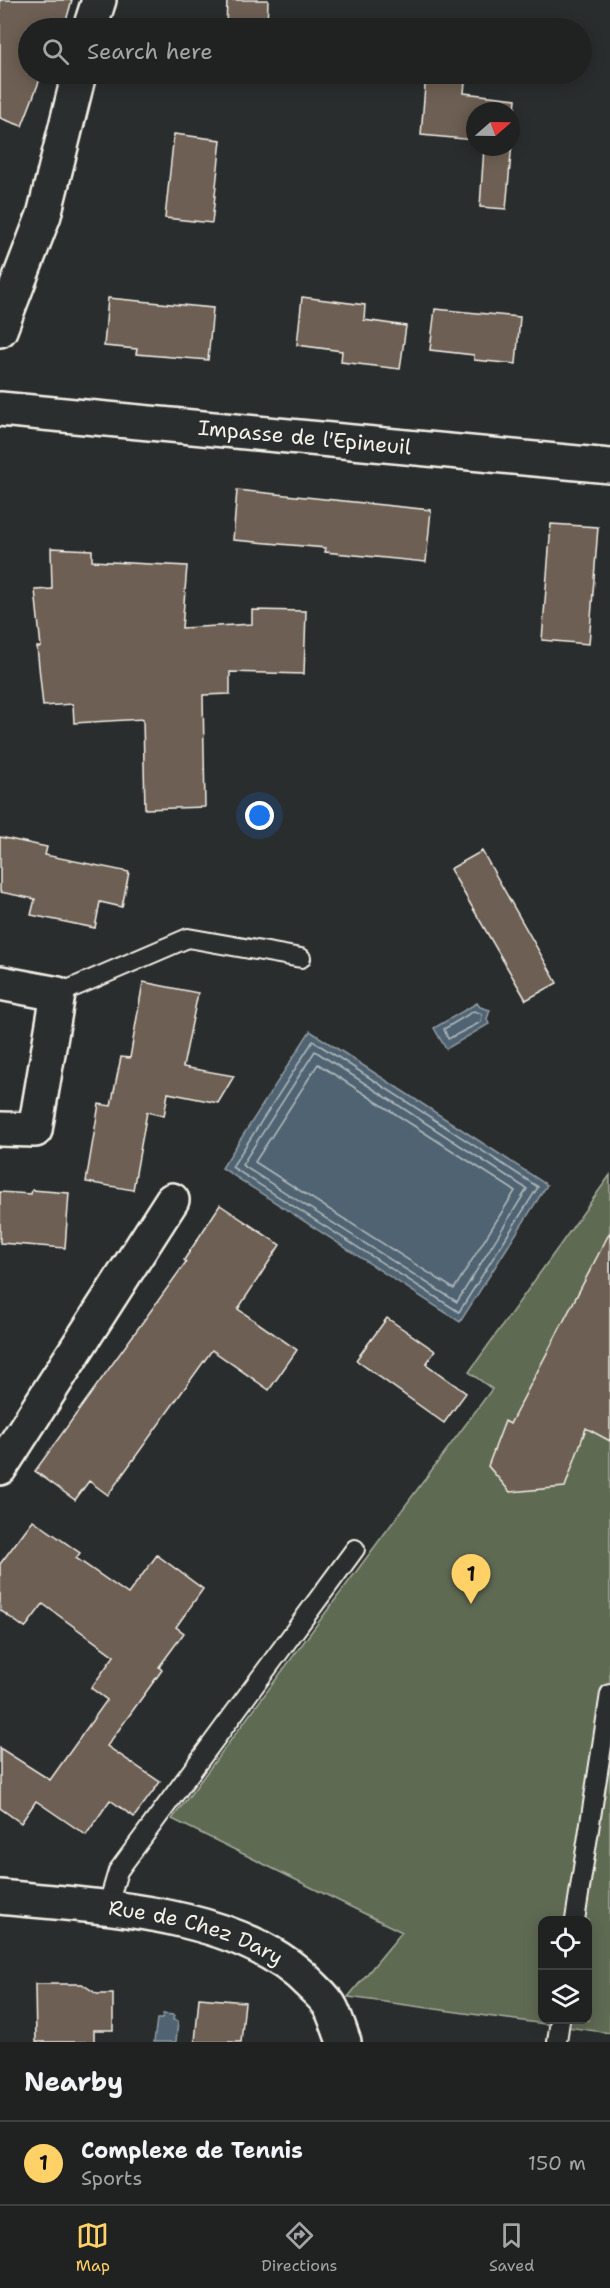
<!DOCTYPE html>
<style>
:root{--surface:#202222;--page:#282a2a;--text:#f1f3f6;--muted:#a2a4a5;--line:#3d3f40;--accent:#ffd166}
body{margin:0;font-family:"Shantell Sans",sans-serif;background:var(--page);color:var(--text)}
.controls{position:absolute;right:18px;bottom:18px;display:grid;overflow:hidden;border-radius:12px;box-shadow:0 3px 15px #0003}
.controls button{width:54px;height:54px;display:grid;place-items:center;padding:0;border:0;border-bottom:2px solid var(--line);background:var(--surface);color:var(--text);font:30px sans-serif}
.compass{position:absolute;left:466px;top:102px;width:54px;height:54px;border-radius:50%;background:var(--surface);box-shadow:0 3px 15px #0003;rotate:70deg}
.you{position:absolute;left:260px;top:816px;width:21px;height:21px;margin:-15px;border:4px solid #fff;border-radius:50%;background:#1a73e8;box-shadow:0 0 0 9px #1a73e833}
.badge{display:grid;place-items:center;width:39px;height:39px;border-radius:50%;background:var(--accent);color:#111;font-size:20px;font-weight:700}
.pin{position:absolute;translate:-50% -50px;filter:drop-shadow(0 2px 3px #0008)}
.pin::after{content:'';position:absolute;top:32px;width:21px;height:18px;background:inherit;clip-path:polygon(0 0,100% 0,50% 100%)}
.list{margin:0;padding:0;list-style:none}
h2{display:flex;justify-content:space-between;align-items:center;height:78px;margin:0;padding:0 24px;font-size:26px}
h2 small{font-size:20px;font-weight:400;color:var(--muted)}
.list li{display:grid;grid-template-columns:39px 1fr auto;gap:18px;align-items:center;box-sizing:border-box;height:84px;padding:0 24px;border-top:2px solid var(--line)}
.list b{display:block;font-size:22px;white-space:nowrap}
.list p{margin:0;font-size:20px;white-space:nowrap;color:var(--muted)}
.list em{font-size:20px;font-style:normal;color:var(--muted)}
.icon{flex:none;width:33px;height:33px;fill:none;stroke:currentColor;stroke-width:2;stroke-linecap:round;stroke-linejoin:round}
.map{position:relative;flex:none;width:610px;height:2042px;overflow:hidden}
.search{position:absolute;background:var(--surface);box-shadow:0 3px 15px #0003;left:18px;right:18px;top:18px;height:66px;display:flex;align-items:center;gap:15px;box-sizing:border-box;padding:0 21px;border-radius:33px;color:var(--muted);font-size:22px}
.sheet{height:162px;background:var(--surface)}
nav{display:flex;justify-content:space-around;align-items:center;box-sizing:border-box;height:84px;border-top:2px solid var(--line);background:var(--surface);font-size:16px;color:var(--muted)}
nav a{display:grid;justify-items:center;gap:3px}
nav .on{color:var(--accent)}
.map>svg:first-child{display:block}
</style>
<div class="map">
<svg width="610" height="2042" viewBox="0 0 610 2042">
<rect width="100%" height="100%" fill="#2a2d2e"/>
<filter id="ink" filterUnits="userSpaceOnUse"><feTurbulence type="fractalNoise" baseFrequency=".0167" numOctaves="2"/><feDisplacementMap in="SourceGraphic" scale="12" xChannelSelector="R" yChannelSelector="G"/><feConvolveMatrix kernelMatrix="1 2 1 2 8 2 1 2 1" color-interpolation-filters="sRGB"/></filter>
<g filter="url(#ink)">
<path fill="#5e6b53" stroke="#a9ae9e" stroke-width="1.5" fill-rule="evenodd" d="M 610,1175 L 610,2033 L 348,1997 L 402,1932 L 172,1819 L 492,1389 L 469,1372 ZM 542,1920 L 588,1920 L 588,2020 L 542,2020 Z"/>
<path fill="#4f6473" stroke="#919ca2" stroke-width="1.5" d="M 477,1003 L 480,1007 L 490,1010 L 487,1019 L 489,1024 L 446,1049 L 434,1028 Z
M 310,1031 L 547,1185 L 460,1322 L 222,1168 Z
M 163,2014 L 174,2015 L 173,2020 L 178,2021 L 176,2042 L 154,2042 L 157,2019 L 162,2019 Z"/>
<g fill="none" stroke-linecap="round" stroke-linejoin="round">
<path stroke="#b2b9b9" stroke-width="1.5" d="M 474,1011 L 482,1014 L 481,1022 L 448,1039 L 444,1029 Z
M 313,1041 L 538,1187 L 459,1312 L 232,1167 Z
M 315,1051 L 527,1189 L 457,1302 L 242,1165 Z
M 318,1064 L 515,1191 L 454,1289 L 255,1162 Z"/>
</g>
<path fill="#6d5f53" stroke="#f4f1e8" stroke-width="1.5" d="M 0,0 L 72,0 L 64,28 L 28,28 L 28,74 L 42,74 L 22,126 L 0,118 Z
M 227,0 L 268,0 L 267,28 L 226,28 Z
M 426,74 L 458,74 L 458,82 L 465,82 L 464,93 L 516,99 L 506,209 L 480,207 L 484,147 L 511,147 L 511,111 L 475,111 L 475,140 L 421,135 Z
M 174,134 L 221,140 L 212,223 L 165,218 Z
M 302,297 L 365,305 L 364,320 L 406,326 L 400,369 L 341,362 L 342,351 L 297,345 Z
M 108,298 L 213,308 L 208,360 L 136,354 L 137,349 L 104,346 Z
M 435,309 L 520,317 L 516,364 L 474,360 L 474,355 L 430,350 Z
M 237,490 L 431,510 L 426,562 L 325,552 L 326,548 L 233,540 Z
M 551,524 L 598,527 L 589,644 L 542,640 Z
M 51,548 L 92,550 L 92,561 L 187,566 L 182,628 L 252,624 L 252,610 L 306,611 L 304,674 L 230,672 L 230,694 L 203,695 L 205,807 L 145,809 L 143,719 L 74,723 L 73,704 L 43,706 L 37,647 L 41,647 L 35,590 L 52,589 Z
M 0,837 L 47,847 L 45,855 L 129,872 L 122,907 L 100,902 L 95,928 L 31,915 L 35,899 L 0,892 Z
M 482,851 L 557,983 L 526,1000 L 450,869 Z
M 143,982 L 198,993 L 183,1067 L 234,1076 L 218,1103 L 168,1093 L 164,1116 L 147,1112 L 133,1190 L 86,1182 L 99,1104 L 111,1106 L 121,1057 L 130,1058 Z
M 32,1190 L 69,1193 L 65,1248 L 0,1243 L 0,1192 L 31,1194 Z
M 220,1205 L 280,1245 L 238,1309 L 297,1350 L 269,1390 L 212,1350 L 108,1495 L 89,1481 L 75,1500 L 35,1471 L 186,1262 L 184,1260 Z
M 610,1232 L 610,1441 L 586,1428 L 565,1487 L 510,1492 L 488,1466 L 505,1421 L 510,1424 Z
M 387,1318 L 435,1351 L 426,1364 L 466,1393 L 444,1423 L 356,1360 Z
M 33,1520 L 80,1553 L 76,1558 L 128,1594 L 157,1555 L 203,1589 L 176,1627 L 184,1633 L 159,1667 L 162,1670 L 107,1746 L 160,1782 L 134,1817 L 110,1800 L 86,1835 L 36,1801 L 21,1823 L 0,1808 L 0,1748 L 50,1780 L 107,1700 L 91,1688 L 114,1656 L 43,1604 L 25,1628 L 0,1610 L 0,1564 Z
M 35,1984 L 82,1984 L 97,1994 L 113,1994 L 113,2030 L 94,2030 L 94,2042 L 36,2042 Z
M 199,1998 L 245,2002 L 241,2042 L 195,2042 Z"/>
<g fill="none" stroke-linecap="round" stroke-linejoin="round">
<defs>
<path id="service" d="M 58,994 L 188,938 L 301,958
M 107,1908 L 118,1871 L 355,1549
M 575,1920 L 610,1694
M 557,2042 L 560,2020"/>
<g id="minor">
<path d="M 90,28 L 99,0"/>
<path d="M 0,330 L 44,215 L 79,74"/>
<path id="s1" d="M 0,409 L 610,466"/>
<path d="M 0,983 L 58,994 L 35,1130 L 0,1129"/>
<path d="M 0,1468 L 172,1200"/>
<path id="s2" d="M 0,1897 C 97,1907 239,1910 310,1984 C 317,1991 327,1999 331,2008 C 336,2018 340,2031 344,2042"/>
</g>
</defs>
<use href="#service" stroke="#f4f1e8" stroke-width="22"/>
<use href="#minor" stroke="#f4f1e8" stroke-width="38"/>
<use href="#service" stroke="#2a2d2e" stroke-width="18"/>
<use href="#minor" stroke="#2a2d2e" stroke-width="33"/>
</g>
</g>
<g text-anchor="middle" stroke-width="6" stroke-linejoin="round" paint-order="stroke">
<g font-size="21" fill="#f4f1e8" stroke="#2a2d2e">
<text dy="7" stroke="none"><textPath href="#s1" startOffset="306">Impasse de l'Epineuil</textPath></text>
<text dy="7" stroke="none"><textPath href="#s2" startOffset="200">Rue de Chez Dary</textPath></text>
</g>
</g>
</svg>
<div class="controls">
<button><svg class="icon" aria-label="locate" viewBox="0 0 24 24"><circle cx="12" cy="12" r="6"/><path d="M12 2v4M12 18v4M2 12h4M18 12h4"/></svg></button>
<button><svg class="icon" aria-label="layers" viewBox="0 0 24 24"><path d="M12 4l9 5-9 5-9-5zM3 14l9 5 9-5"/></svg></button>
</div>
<svg class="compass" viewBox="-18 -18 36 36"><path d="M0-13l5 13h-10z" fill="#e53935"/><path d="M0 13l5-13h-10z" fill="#a2a4a5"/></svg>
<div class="you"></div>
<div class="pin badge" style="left:471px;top:1604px">1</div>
<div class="search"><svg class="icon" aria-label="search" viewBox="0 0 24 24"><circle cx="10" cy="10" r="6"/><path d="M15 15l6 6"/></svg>Search here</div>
</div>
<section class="sheet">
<h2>Nearby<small></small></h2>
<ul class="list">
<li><span class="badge">1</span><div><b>Complexe de Tennis</b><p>Sports</p></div><em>150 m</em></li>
</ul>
</section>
<nav>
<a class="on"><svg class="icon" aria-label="map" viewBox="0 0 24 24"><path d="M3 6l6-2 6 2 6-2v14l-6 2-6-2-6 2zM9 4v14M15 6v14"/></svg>Map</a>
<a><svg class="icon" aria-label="directions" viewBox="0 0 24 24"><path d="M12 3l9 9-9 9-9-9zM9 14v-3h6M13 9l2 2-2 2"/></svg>Directions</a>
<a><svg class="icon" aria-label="saved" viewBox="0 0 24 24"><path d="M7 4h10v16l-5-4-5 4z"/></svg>Saved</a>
</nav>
